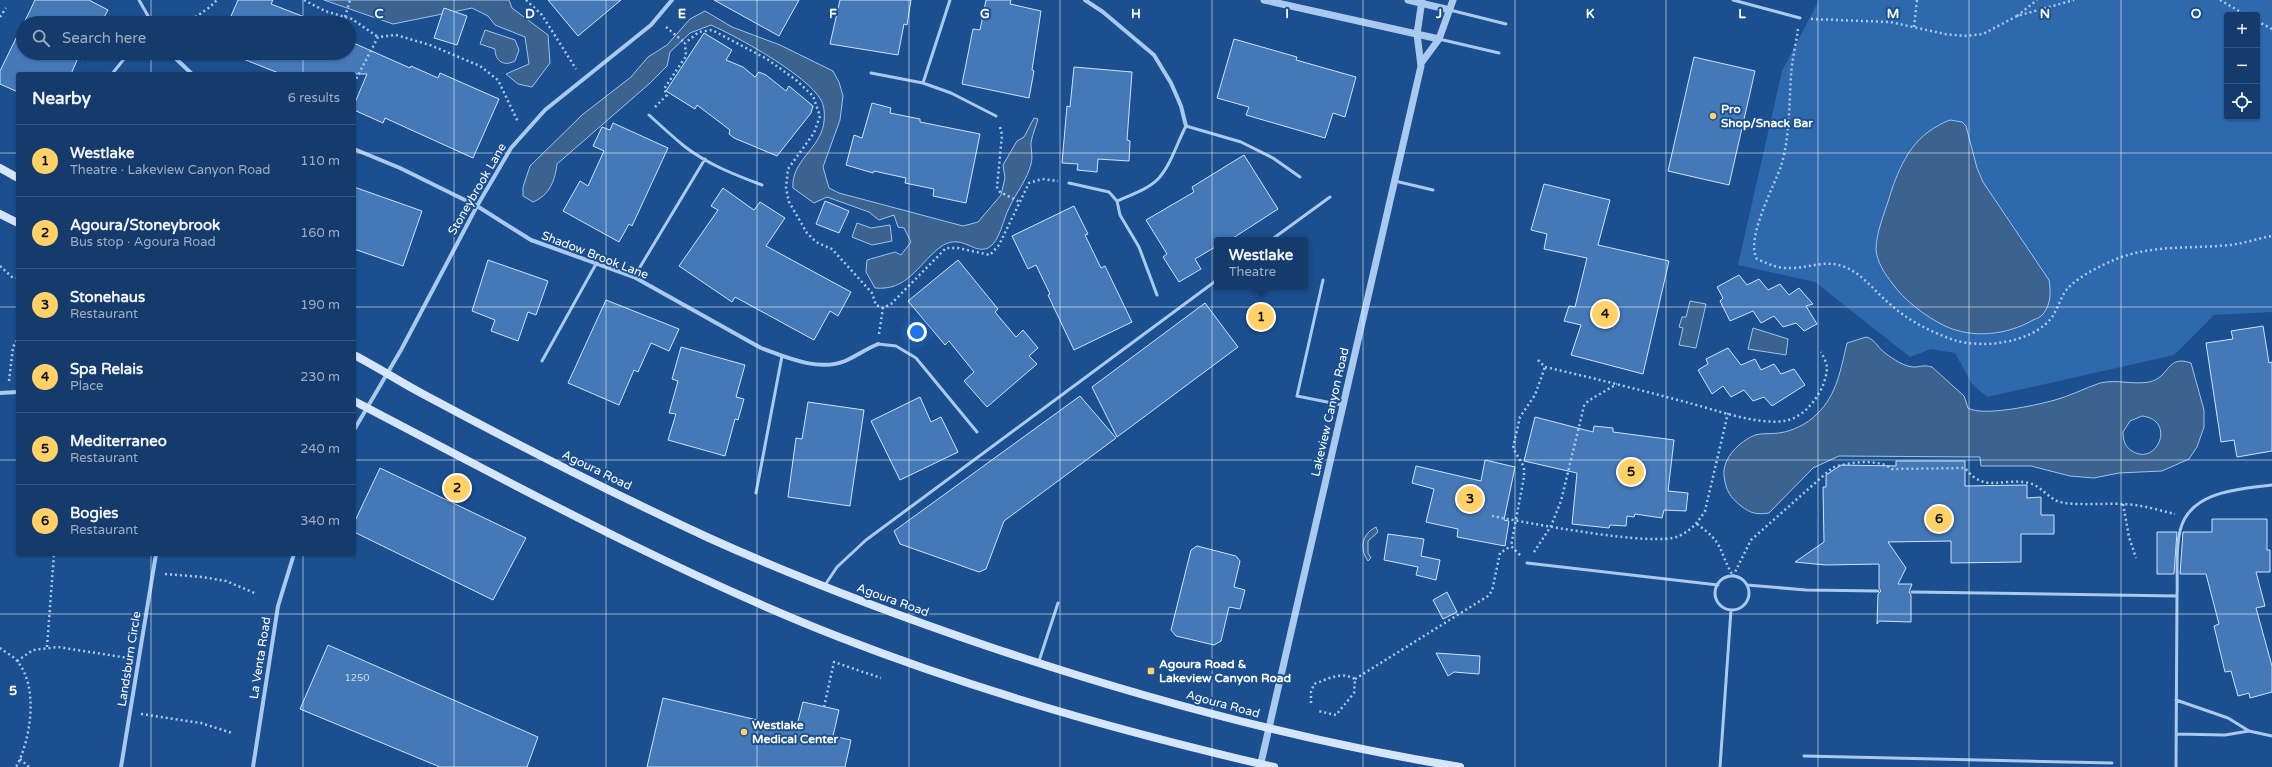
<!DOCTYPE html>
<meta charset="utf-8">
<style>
:root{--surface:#143b6b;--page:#214673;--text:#f1f3f6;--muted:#9dadc1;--line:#33557e;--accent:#ffd166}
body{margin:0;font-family:"Varela Round",sans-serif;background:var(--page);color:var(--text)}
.controls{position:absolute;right:12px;top:12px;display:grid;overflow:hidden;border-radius:4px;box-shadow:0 1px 3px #0004}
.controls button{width:36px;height:36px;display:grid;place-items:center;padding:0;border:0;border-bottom:1px solid var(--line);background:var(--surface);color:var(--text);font:20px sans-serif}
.you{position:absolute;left:917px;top:332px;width:14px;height:14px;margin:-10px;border:3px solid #fff;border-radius:50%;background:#1a73e8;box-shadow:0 0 0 6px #1a73e833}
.badge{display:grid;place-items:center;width:26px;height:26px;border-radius:50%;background:var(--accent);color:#111;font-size:13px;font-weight:700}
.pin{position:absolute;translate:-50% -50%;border:2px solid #fff;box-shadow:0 1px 4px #0006}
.popup{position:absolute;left:1214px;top:237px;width:94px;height:52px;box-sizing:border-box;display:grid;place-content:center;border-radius:4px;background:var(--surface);filter:drop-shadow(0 1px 3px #0005);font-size:13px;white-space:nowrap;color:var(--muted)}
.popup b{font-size:15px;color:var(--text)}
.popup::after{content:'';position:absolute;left:50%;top:100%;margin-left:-8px;border:8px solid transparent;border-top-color:var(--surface)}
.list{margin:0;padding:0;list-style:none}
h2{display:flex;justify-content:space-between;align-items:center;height:52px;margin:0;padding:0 16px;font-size:17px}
h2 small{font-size:13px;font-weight:400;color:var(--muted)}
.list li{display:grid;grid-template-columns:26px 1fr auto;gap:12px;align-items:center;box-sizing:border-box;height:72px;padding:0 16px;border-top:1px solid var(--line)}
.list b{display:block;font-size:15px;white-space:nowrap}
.list p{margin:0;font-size:13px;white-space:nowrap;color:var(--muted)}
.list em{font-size:13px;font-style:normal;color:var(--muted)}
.icon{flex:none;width:22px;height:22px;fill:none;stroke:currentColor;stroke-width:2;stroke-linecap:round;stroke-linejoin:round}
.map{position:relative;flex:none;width:2272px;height:767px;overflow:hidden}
.search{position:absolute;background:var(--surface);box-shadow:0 1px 3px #0004;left:16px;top:16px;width:340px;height:44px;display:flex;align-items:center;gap:10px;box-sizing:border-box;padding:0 14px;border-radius:22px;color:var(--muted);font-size:15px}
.panel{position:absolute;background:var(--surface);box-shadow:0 1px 3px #0004;left:16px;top:72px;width:340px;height:484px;border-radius:4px}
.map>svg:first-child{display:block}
</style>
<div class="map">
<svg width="2272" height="767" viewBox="0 0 2272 767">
<rect width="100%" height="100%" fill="#1b4f8f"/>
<path fill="#2e69ad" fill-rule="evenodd" d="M 1819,0 L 2272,0 L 2272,312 L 2214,315 L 2174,355 L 1987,397 L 1972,384 L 1955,353 L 1931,349 L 1910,357 L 1815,282 L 1738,265 L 1782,71 ZM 2227,15 L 2257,15 L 2257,117 L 2227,117 Z"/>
<path fill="#3c6290" stroke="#9cc4f0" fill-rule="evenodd" d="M 324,0 L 509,0 L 512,8 L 548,35 L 550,63 L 532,87 L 518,84 L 506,74 L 529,64 L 525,37 L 495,25 L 488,16 L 472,8 L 393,24 Z
M 705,11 L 732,27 L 780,45 L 833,71 L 839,82 L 843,96 L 840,120 L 823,167 L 829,188 L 839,193 L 963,226 L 978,222 L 1001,195 L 1005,178 L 1003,165 L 1017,141 L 1024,137 L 1034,118 L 1038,119 C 1036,127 1032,135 1031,143 C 1031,150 1033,157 1031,164 C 1027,180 1016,193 1009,208 C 1003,219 1000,242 988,248 C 973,255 961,231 939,248 C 917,266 907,291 875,288 L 866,272 L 867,260 L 895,252 L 901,255 L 911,242 L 904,228 L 898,227 L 894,215 L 879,220 L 869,212 L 827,197 L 814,203 L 793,188 C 791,165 813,152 821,133 C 825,124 826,109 821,100 C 807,75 738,37 711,25 L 690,33 L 670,52 L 667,66 L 649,84 L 557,164 C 555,180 550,195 533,202 L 523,196 L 523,187 L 530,166 L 582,115 L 631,77 L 648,57 L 667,45 L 690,19 Z
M 485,30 L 515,40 L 519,50 L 515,61 C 504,67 495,61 495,49 L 480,44 Z
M 1950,120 L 1962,122 L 1966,126 L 1977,168 L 1983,182 L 2049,280 C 2051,291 2051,305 2043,314 C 2041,317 2036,319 2033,320 C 2007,335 1973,339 1945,326 C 1926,317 1904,300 1892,283 C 1885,274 1877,262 1876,250 C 1876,231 1886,210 1891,192 C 1902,159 1916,133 1950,120 Z
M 857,223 L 871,228 L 890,225 L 892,241 L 872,245 L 852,237 Z
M 1690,301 L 1706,304 L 1696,348 L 1679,345 L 1683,328 L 1679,327 L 1682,317 L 1686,317 Z
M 1753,328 L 1788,339 L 1786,355 L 1748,349 Z
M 1866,337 C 1875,339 1878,348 1885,353 C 1893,359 1906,368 1916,367 C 1923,366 1925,365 1932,367 L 1964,396 L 1968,408 C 1983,417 2037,405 2055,400 C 2070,396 2085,388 2100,383 C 2117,379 2133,385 2149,382 C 2170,378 2166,354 2191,363 L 2204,410 L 2204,427 L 2197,447 L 2189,459 L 2162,471 L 2119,473 L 2094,478 L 2070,476 L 2031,466 L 1981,466 L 1980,457 L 1839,456 L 1813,468 L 1769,513 C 1757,515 1750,513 1741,506 C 1730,497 1726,491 1724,476 C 1722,458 1740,441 1755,435 C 1762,433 1772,434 1779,433 C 1793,431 1807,424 1817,414 C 1837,395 1841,368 1847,343 ZM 2142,416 C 2177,420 2157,467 2132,451 C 2125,447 2123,440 2123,432 L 2130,421 Z
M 1376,527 L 1378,532 L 1368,541 L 1368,553 L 1371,558 L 1368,561 C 1359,548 1362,534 1376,527 Z"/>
<path fill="#4478b7" stroke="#cfe3fa" d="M 35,0 L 89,0 L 108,10 L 101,23 L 24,23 Z
M 238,0 L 273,0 L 271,4 L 302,16 L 299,23 L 228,23 Z
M 548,0 L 621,0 L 578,36 Z
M 714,0 L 799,0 L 779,36 Z
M 840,0 L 911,0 L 907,25 L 904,24 L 898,55 L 830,44 Z
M 986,0 L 1011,0 L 1010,4 L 1041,11 L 1032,70 L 1034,71 L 1029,98 L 962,84 L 973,29 L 980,30 Z
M 444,8 L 467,16 L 457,45 L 434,38 Z
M 23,24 L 23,53 L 86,53 L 83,60 L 78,58 L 71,74 L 18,74 L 18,92 L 0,84 L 0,71 Z
M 704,33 L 732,50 L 726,60 L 743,67 L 755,77 L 759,72 L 766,75 L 786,91 L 789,86 L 813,106 L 811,113 L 777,156 L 734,138 L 729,134 L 730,130 L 697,105 L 695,109 L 666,91 Z
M 1234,39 L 1297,57 L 1296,60 L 1356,77 L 1345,117 L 1333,113 L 1325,138 L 1246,115 L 1249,107 L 1217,98 Z
M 349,41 L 410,68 L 411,66 L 438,78 L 440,73 L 499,99 L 473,158 L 385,118 L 383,123 L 354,110 L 354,105 L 367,74 L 281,74 L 228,53 L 349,53 Z
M 1694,57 L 1755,71 L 1729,185 L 1668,171 Z
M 1074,67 L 1132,72 L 1127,140 L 1130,141 L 1129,161 L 1098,159 L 1097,172 L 1077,170 L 1078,164 L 1062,163 L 1067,106 L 1070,107 Z
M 872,103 L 891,108 L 890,113 L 920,119 L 920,122 L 980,134 L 966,203 L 933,196 L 934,189 L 905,183 L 906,178 L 874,171 L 873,173 L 846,165 L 854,135 L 862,138 Z
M 613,123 L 668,148 L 632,226 L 629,224 L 619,242 L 563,211 L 580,181 L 588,186 L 604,151 L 593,146 L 602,127 L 610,130 Z
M 1244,155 L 1278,209 L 1230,240 L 1217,240 L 1217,246 L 1195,259 L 1201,269 L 1179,282 L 1163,257 L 1167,254 L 1146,220 L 1194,192 L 1192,187 Z
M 1544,184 L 1610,200 L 1598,245 L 1669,261 L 1643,374 L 1571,355 L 1581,325 L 1564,321 L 1569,306 L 1575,307 L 1587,258 L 1544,249 L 1547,234 L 1531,230 Z
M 354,187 L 422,211 L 403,266 L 354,249 Z
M 723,188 L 754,210 L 760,202 L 785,218 L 766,246 L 851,292 L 838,316 L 830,311 L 814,340 L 735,297 L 732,302 L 679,266 L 718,210 L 711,206 Z
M 825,201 L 849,211 L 839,233 L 816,224 Z
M 1074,206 L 1088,234 L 1085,235 L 1101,268 L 1105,266 L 1132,322 L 1074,350 L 1048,295 L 1050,294 L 1036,265 L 1028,269 L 1012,236 Z
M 488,260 L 548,281 L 536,315 L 528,312 L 518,341 L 491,331 L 495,320 L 472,311 Z
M 958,260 L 998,309 L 995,312 L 1016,337 L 1023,330 L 1038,348 L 1029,356 L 1037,364 L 987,407 L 964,381 L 974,372 L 949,341 L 945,345 L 908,301 Z
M 1739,275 L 1747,285 L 1759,279 L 1768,290 L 1780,284 L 1789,295 L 1799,288 L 1813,304 L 1806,306 L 1817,324 L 1804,331 L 1796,323 L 1783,327 L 1774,316 L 1761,323 L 1753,311 L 1730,321 L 1720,301 L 1723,298 L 1717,287 Z
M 606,300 L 679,329 L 669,351 L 651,343 L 638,372 L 634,370 L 619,405 L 568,383 Z
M 1205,303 L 1238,347 L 1117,437 L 1092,387 Z
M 2263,326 L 2269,363 L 2272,362 L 2272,451 L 2237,457 L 2234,440 L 2221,442 L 2206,343 L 2233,339 L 2231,331 Z
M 681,347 L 745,365 L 736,397 L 744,399 L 738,420 L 735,419 L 725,456 L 668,440 L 676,414 L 669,413 L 678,381 L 672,379 Z
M 1728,348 L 1741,365 L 1755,359 L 1761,370 L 1774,364 L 1781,374 L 1794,369 L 1805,385 L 1772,406 L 1764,397 L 1753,401 L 1744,390 L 1731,397 L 1723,386 L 1712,394 L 1698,370 L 1708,364 L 1706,359 Z
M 1080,396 L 1116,438 L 1004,521 L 986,569 L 979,572 L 900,544 L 894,531 Z
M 920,397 L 931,422 L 941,417 L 958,452 L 900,480 L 871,421 Z
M 808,402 L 864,410 L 850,506 L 788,497 L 796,438 L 802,439 Z
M 1535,417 L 1593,432 L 1594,426 L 1613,428 L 1613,432 L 1674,440 L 1668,491 L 1688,493 L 1686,511 L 1664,510 L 1662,518 L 1635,514 L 1634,517 L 1627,516 L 1626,526 L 1610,525 L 1609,528 L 1572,524 L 1577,473 L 1524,461 Z
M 1485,460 L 1515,467 L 1504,520 L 1509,521 L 1505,546 L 1457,537 L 1458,529 L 1426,522 L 1434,489 L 1412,483 L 1416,466 L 1481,481 Z
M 1896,461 L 1965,461 L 1965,486 L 2027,485 L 2027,498 L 2041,497 L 2041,515 L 2054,515 L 2054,534 L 2021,534 L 2021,562 L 1951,563 L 1951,541 L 1888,542 L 1906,568 L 1898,584 L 1912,584 L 1909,592 L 1911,595 L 1911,622 L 1879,621 L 1877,624 L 1878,594 L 1881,591 L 1879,588 L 1879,564 L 1826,565 L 1795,562 L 1824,542 L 1823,487 L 1826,487 L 1826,475 L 1841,465 L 1896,466 Z
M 380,468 L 526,538 L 493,600 L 354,532 L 354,523 Z
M 2212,519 L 2267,519 L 2267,550 L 2270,550 L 2270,572 L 2256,572 L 2265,606 L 2256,608 L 2272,666 L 2272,692 L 2250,698 L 2249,693 L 2238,696 L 2231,671 L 2225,672 L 2214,626 L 2219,624 L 2206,574 L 2180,574 L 2183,532 L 2212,532 Z
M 2157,532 L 2177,532 L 2174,574 L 2157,574 Z
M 1388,534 L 1424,539 L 1421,556 L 1440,560 L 1436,580 L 1416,575 L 1418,567 L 1384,560 Z
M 1197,546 L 1236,556 L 1240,561 L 1234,587 L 1245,590 L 1240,609 L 1229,607 L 1221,641 L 1214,645 L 1176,636 L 1171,630 L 1191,550 Z
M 1447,592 L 1457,612 L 1443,619 L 1433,600 Z
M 328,645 L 538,737 L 527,767 L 440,767 L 300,709 Z
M 1436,653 L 1480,656 L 1479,674 L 1454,672 L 1448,676 Z
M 663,698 L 796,729 L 803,702 L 839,710 L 833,736 L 851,740 L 845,767 L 647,767 Z"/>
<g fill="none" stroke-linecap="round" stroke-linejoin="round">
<path stroke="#a9c9ee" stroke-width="2.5" stroke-dasharray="2 3" stroke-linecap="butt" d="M 304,0 L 325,11 L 352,19 L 378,37
M 526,0 L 542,15 L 576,69
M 2220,0 L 2246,15
M 2017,16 L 2037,0
M 0,17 L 6,8
M 345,17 L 350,0
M 1811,19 L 1890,22 L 1945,34 L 1964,36 L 1983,34 L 2017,16 L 2074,0
M 2257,21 L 2272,29
M 187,23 L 210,7 L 217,0
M 666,27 L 685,43
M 1914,27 L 1917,0
M 1798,29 C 1796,44 1792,60 1791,75 C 1789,105 1790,136 1781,166 C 1774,187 1745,239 1757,259 C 1768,264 1779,269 1791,268 C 1811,268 1825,259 1845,267 C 1863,274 1876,293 1891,305 C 1909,321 1931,332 1954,340 C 1983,349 2033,343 2052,317 C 2059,307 2061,294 2070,286 C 2082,275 2100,266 2114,260 C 2153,243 2196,250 2237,244 C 2248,242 2260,238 2272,236
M 354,83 L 378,37 L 396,35 L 430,45 L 480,66 L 498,80 L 518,122
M 655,107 L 667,95 L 664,89 L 686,56 L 685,43 L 699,32 L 712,30 L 767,59 L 796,80 L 813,96 L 820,116 L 814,133 L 788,169 L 786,188 L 789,202 L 807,233 L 816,242 L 832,249 L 872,293 L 876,305 L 883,308
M 1000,127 L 1002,135 L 997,187 L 1000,192 L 1020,202
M 0,266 L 12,277 L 18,278
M 879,334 L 883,308 L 891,304 L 946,248 L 958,248 L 990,255 L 999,245 L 1029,183 L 1042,179 L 1058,181
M 1538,360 L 1545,367 C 1593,378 1641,390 1689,403 C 1716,410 1756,425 1784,421 C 1806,418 1826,390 1827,368 C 1827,363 1823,356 1821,352
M 9,381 L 13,347 L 18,339
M 2123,504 L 2129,537 L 2136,558
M 1492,516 C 1524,522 1656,548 1679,536 C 1692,530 1698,522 1705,511 L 1728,413
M 1697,524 C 1725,544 1718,550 1733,576
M 1534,552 L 1551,526 L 1561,501 L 1584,406 L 1588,401 L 1617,384
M 1520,555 L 1511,546 L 1524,477 L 1524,467 L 1513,448 L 1520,417 L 1535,395 L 1545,367
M 165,574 L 202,577 L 226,581 L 257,594
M 1733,576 L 1751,540 L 1832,468 C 1848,462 1878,458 1892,469 L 1965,468 C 1985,494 2002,477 2029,483 C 2041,486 2049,499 2060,502 C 2080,506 2101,503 2121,504 C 2139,504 2158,510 2175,514
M 47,647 L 54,554
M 0,648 C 5,652 13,656 17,661 C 39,686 31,740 16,767
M 17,661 L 33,650 L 58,647 L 128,658
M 1355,679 L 1488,596 L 1492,591 L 1500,553 L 1511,546
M 1311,703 L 1311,692 L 1314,684 C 1328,679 1341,671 1355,679 L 1354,693 L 1336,715 L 1318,711
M 824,707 L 834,662 L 881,678
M 141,714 L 201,723 L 232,733
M 20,759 L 29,767"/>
<path stroke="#a9c9ee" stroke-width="3" d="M 139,0 L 152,23
M 1733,0 L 1800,18
M 1450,10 L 1506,24
M 1439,39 L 1499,53
M 871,73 L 923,83 L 951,93 L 996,116
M 112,74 L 124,59 L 133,53
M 923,83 L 950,0
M 649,115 C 660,125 672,136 684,146 C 707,164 735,175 762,185
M 1395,181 L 1433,190
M 1069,183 L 1109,192 L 1117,201 L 1120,215 L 1139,247 L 1157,295
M 1117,201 C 1130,195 1147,190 1158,179 C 1171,165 1177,143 1186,126 L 1241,142 L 1273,158 L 1300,177
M 1271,240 L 1330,197
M 634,277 L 705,159
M 1323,280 L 1297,396 L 1342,405
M 878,344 L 896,346 L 916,358 L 977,432
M 542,361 L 596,264
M 756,493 L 782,356
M 1527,563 L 1718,585
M1715 593a17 17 0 1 1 34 0a17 17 0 1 1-34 0Z
M 825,585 L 837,567 L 866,540 L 1217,280
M 1747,585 L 1806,590 L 1878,591
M 1912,592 L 2177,596 L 2176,767
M 2177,596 C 2178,575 2175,551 2180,531 C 2189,491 2239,489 2272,485
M 1039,661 L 1058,603
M 2176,700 L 2228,718 L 2249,731
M 2176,734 L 2225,735 L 2249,731 L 2272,736
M 1804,756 L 2112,763
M 1720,767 L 1731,610"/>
<path stroke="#a9c9ee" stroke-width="4" d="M 1085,0 L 1103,12 L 1154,55 L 1171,83 L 1181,106 L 1186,126
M 170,53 L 192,74
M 354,149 L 400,168 L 477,206 L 531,240 L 634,277 L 761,348 C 785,357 819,372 845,361 C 856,356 866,349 878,344
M 0,393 L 18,392
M 354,430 L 401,350 L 477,206 L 511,148 L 545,110 L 651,25 L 672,0
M 121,767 L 156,554
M 253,767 L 278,606 L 294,554"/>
<path stroke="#a9c9ee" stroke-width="7" d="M 1264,0 L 1439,39
M 1408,0 L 1450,10
M 1422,62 L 1439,39 L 1453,0
M 1260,767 L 1421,66 L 1417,34 L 1422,0"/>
<path stroke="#d6e6fa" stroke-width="8" d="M 0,168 L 18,178
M 0,214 L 18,223
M 354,355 C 377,367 399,381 421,393 C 516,444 612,493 709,538 C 800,579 893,614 987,646 C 1141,698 1299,741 1460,767
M 354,401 C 513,484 671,571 839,637 C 980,692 1126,733 1274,767"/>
</g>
<path fill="none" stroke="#fff" stroke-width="1" stroke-opacity="0.55" d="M 151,0 L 151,23M 303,0 L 303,23M 454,0 L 454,767M 606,0 L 606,767M 757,0 L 757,767M 909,0 L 909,767M 1060,0 L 1060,767M 1212,0 L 1212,767M 1363,0 L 1363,767M 1515,0 L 1515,767M 1666,0 L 1666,767M 1818,0 L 1818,767M 1969,0 L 1969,767M 2121,0 L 2121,767M 151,53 L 151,74M 303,53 L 303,74M 0,153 L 18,153M 354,153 L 2272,153M 0,307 L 18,307M 354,307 L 2272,307M 0,460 L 18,460M 354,460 L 2272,460M 151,554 L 151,767M 303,554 L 303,767M 0,614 L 2272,614"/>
<g fill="#ffd166" stroke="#1b4f8f" stroke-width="1.5">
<circle cx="1713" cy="116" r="4"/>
<rect x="1147" y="667" width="8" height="8" rx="2"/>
<circle cx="744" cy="732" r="4"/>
</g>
<g text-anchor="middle" stroke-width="4" stroke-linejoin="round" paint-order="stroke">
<g font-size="10" fill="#d0dded">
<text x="357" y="681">1250</text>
</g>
<g font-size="12" font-weight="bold" fill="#fff" stroke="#1b4f8f" text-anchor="start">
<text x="1721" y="113">Pro<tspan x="1721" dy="14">Shop/Snack Bar</tspan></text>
<text x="1159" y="668">Agoura Road &amp;<tspan x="1159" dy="14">Lakeview Canyon Road</tspan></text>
<text x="752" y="729">Westlake<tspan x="752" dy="14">Medical Center</tspan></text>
</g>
<g font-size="12" fill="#fff" stroke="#1b4f8f">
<text transform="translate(477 189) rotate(-60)" y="4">Stoneybrook Lane</text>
<text transform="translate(595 255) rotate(21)" y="4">Shadow Brook Lane</text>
<text transform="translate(1330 412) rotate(-77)" y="4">Lakeview Canyon Road</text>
<text transform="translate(597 470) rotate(26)" y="4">Agoura Road</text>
<text transform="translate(893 600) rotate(20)" y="4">Agoura Road</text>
<text transform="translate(260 658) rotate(-81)" y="4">La Venta Road</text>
<text transform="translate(129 659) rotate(-81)" y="4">Landsburn Circle</text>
<text transform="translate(1223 704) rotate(15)" y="4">Agoura Road</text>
</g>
</g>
<g font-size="13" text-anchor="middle" font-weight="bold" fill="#fff" stroke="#1b4f8f" stroke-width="4" stroke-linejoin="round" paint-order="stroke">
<text x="379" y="18">C</text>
<text x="530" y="18">D</text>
<text x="682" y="18">E</text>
<text x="833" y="18">F</text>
<text x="985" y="18">G</text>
<text x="1136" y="18">H</text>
<text x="1287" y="18">I</text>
<text x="1439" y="18">J</text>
<text x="1590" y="18">K</text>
<text x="1742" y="18">L</text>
<text x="1893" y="18">M</text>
<text x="2045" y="18">N</text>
<text x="2196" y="18">O</text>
<text x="13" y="695">5</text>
</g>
</svg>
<div class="controls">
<button>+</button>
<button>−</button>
<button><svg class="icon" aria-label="locate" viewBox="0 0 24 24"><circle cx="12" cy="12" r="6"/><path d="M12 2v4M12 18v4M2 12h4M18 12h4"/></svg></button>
</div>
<div class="you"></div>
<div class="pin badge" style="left:1261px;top:317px">1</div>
<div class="popup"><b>Westlake</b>Theatre</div>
<div class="pin badge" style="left:457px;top:488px">2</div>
<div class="pin badge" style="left:1470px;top:499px">3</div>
<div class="pin badge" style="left:1605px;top:314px">4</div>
<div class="pin badge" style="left:1631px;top:472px">5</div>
<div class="pin badge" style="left:1939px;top:519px">6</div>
<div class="search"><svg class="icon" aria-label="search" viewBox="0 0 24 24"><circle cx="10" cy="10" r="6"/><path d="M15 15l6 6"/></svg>Search here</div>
<section class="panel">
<h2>Nearby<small>6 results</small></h2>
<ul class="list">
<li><span class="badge">1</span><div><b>Westlake</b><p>Theatre · Lakeview Canyon Road</p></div><em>110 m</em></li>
<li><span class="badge">2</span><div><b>Agoura/Stoneybrook</b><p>Bus stop · Agoura Road</p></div><em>160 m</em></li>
<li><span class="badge">3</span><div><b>Stonehaus</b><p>Restaurant</p></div><em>190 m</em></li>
<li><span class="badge">4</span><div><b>Spa Relais</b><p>Place</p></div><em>230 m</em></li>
<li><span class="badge">5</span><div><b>Mediterraneo</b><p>Restaurant</p></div><em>240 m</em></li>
<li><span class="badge">6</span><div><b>Bogies</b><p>Restaurant</p></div><em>340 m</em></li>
</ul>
</section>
</div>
